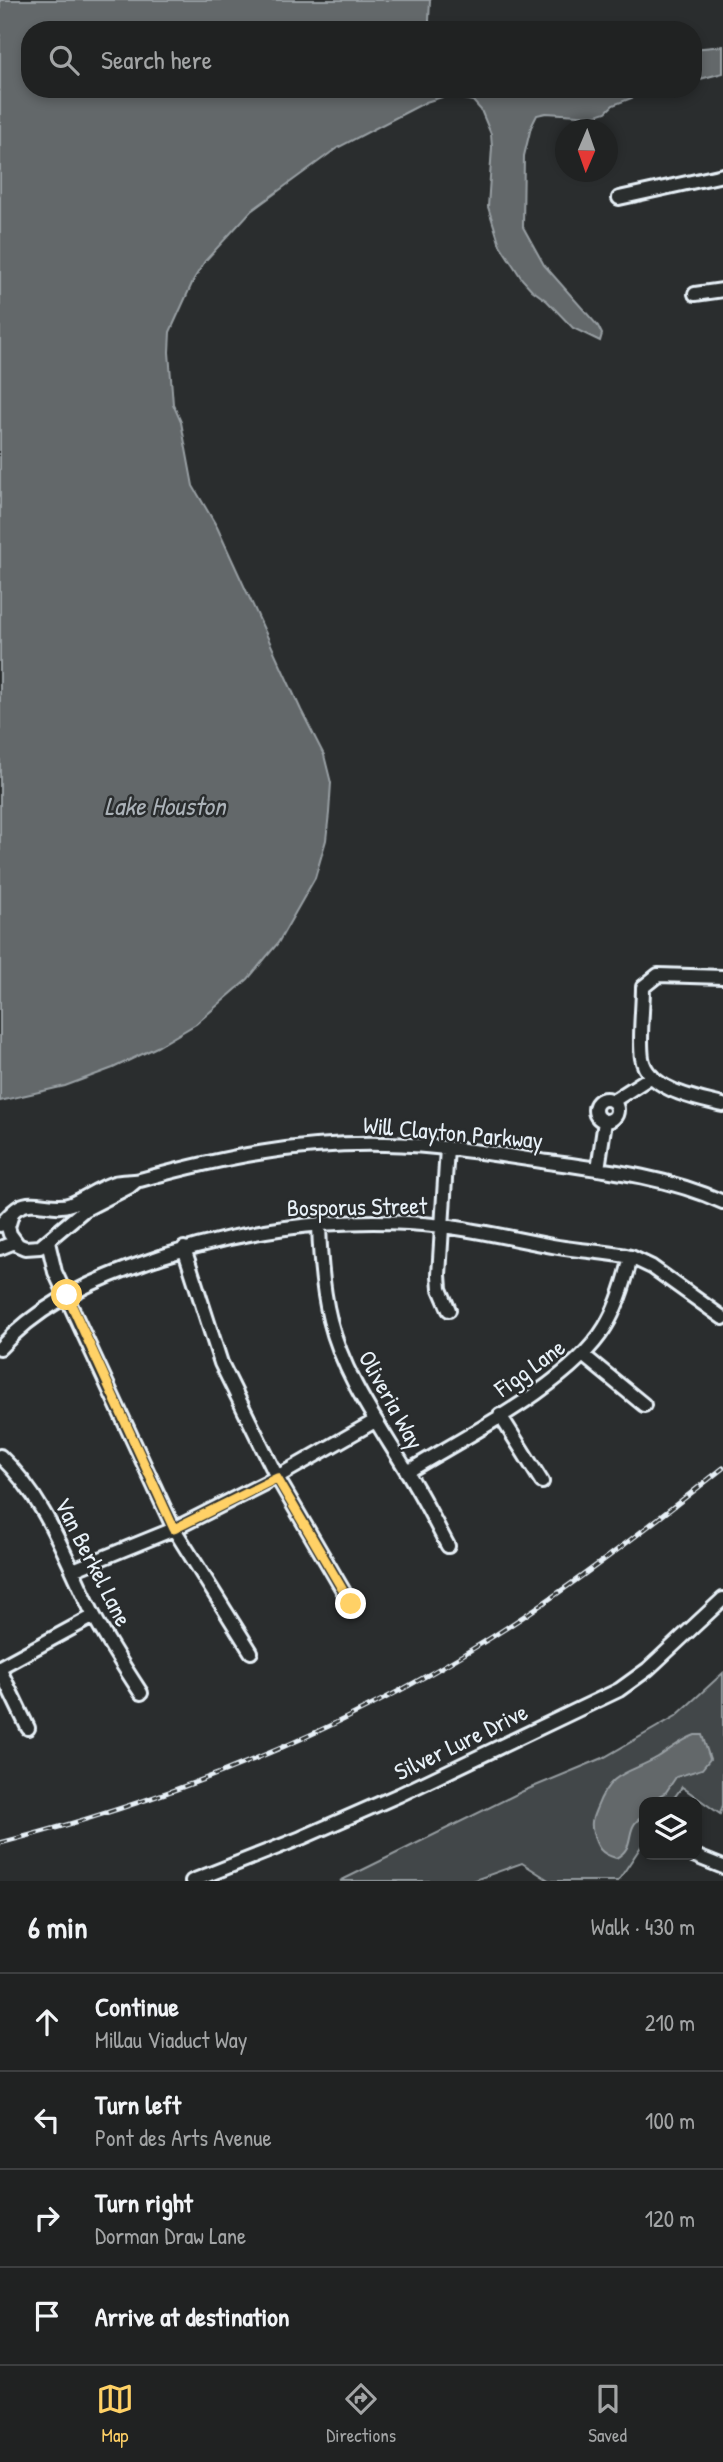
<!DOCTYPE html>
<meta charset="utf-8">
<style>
:root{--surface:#202222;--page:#2d2f2f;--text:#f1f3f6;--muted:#a2a4a5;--line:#3d3f40;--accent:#ffd166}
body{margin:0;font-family:"Patrick Hand",sans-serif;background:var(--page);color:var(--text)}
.controls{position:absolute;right:21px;bottom:21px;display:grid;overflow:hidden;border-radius:14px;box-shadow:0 4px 10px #0003}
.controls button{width:63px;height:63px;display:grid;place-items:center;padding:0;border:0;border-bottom:2px solid var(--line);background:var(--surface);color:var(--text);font:35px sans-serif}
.compass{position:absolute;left:555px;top:119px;width:63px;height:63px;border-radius:50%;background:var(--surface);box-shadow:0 4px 10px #0003;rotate:182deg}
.stop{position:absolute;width:21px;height:21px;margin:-16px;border:5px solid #ffd166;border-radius:50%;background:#fff}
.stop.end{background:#ffd166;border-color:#fff;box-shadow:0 2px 7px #0008}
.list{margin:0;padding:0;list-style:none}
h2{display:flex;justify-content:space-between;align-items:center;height:91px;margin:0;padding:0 28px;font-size:30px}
h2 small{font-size:23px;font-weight:400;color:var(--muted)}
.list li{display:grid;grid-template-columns:46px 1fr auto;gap:21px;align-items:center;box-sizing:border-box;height:98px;padding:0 28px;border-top:2px solid var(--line)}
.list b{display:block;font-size:26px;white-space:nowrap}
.list p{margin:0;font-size:23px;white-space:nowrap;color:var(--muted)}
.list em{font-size:23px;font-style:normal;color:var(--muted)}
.icon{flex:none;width:38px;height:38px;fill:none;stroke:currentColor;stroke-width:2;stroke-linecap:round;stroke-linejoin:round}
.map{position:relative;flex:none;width:723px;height:1881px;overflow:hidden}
.search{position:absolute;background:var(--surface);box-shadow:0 4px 10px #0003;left:21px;right:21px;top:21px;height:77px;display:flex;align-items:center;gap:18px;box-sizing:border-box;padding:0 24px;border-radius:28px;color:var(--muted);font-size:26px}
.sheet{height:483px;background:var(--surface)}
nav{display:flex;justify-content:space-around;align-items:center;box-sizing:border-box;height:98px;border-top:2px solid var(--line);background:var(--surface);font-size:19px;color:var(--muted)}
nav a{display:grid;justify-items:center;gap:4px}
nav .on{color:var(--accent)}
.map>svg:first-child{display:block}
</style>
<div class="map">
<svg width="723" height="1881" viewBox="0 0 723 1881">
<rect width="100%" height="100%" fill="#2a2d2e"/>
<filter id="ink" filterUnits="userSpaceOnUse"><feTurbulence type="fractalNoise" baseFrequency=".0143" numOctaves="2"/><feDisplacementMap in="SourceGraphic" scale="14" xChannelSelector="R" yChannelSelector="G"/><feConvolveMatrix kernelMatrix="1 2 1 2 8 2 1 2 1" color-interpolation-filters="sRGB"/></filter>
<g filter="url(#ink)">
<path fill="#424648" stroke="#959ca0" stroke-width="2" d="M 723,1673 L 723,1805 L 720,1814 L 682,1787 L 671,1802 L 644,1802 L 644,1842 L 618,1881 L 550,1881 L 522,1863 L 472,1881 L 340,1881 L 521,1792 L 603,1758 L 676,1716 Z"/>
<path fill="#63686b" stroke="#989fa3" stroke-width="2" d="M 0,0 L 430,0 L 429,21 L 433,30 L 30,30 L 30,89 L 655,89 L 613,105 L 606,112 L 594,116 L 546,113 L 537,115 L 531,127 L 524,156 L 523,227 L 544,265 L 598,326 L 602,334 L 600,341 L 573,328 L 547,301 L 532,290 L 522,279 L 500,245 L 488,207 L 492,147 L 491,134 L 481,110 L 473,101 L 453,97 L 442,97 L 426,102 L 337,148 L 251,211 L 205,261 L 194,279 L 170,332 L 169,352 L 173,404 L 181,422 L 193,486 L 217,527 L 301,710 L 324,755 L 331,783 L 329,813 L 326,840 L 315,878 L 278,943 L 248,979 L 196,1024 L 157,1047 L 113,1068 L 65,1086 L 0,1101 Z
M 723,46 L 723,73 L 693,81 L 693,49 Z
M 695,1735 L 702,1735 L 710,1759 L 702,1769 L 676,1777 L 666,1792 L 659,1796 L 656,1802 L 644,1802 L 644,1816 C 622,1827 638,1847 616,1858 C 601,1854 597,1848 593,1833 C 590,1822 593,1817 597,1807 C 611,1770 629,1774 658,1757 C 671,1749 681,1740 695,1735 Z"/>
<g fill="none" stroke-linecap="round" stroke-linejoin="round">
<defs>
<path id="minor" d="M 619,198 L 723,175
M 695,294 L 723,290
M 723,977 L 658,975 L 643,987 C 643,1009 639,1038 642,1058 C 647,1090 698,1099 723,1105
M595 1110a11 11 0 1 1 22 0a11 11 0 1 1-22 0Z
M 613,1101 L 652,1076
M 447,1148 L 439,1275 L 440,1289 L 449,1310
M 598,1169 L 605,1121
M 12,1214 L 8,1227 L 10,1234 L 18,1245 L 25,1248 L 40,1247 L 84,1210 L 129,1187 L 135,1182
M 0,1225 C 6,1219 12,1211 19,1207 C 34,1198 54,1211 71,1204 C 86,1198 98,1188 114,1183 C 123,1181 131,1182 140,1180 C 224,1157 297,1142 385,1144 C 440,1145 494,1154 548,1162 C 608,1170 668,1177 723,1202
M 319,1225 C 320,1257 322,1288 330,1320 C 345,1381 384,1431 415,1485 C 427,1505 437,1526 448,1546
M 48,1242 L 55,1272 L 174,1529 L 251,1652
M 0,1248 L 15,1242
M 184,1248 L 221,1363 L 277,1477 L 351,1604
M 0,1348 C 35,1309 81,1286 129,1268 C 229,1230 337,1214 443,1226 C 482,1231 519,1240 558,1247 C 582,1251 607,1252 631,1257 L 652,1267 L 723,1318
M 583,1355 L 644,1405
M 500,1415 L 542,1482
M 0,1456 C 47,1500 65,1558 93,1614 C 107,1641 124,1667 141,1693
M 407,1472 C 464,1437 571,1384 605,1327 C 618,1306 625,1282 631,1257
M 73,1570 L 174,1529 L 277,1477 L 375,1421
M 0,1667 L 94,1616
M 0,1670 L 28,1728
M 693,1855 L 723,1867
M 192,1881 L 301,1838 L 399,1795 L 619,1690 L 648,1669 L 723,1599"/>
</defs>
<use href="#minor" stroke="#e8f1f8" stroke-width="18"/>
<use href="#minor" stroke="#2a2d2e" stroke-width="12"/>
<defs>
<path id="rail" d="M 0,1843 C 173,1799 341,1732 492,1637 C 573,1586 648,1527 723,1468"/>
</defs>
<use href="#rail" stroke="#e8f1f8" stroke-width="5"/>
<use href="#rail" stroke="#2a2d2e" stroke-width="2.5" stroke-dasharray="8" stroke-linecap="butt"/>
</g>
</g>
<g fill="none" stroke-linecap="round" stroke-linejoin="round" filter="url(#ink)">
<path stroke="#ffd166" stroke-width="9" d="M 67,1295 L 174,1529 L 277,1478 L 351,1604"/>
</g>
<g text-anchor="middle" stroke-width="5" stroke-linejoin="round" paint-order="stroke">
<g font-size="24" fill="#e8f1f8" stroke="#2a2d2e">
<text transform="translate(453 1133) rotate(5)" y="8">Will Clayton Parkway</text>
<text transform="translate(357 1207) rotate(-1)" y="8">Bosporus Street</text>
<text transform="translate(530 1368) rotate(-36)" y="8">Figg Lane</text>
<text transform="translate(391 1400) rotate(61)" y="8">Oliveria Way</text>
<text transform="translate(93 1562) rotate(63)" y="8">Van Berkel Lane</text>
<text transform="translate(461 1742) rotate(-26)" y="8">Silver Lure Drive</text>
</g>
<g font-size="26" font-style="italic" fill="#acb3b9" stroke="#2a2d2e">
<text x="165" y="815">Lake Houston</text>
</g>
</g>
</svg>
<div class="controls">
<button><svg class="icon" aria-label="layers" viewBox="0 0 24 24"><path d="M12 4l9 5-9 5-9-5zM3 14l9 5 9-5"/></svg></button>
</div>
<svg class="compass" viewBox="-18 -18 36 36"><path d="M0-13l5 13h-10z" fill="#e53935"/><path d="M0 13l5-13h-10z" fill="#a2a4a5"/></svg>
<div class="stop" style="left:67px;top:1295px"></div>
<div class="stop end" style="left:351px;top:1604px"></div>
<div class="search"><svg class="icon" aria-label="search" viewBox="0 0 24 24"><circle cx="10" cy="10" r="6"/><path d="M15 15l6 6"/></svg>Search here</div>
</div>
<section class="sheet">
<h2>6 min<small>Walk · 430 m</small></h2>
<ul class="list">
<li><svg class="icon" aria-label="ahead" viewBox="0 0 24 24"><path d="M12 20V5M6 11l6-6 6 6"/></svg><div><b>Continue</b><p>Millau Viaduct Way</p></div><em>210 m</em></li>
<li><svg class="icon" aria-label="left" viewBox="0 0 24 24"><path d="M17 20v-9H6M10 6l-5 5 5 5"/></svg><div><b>Turn left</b><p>Pont des Arts Avenue</p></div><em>100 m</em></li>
<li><svg class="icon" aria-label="right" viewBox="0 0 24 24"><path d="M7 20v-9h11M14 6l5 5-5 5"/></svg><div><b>Turn right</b><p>Dorman Draw Lane</p></div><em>120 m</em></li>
<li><svg class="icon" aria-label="arrive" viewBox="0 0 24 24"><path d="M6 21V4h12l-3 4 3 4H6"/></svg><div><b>Arrive at destination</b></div></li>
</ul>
</section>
<nav>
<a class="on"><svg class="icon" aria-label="map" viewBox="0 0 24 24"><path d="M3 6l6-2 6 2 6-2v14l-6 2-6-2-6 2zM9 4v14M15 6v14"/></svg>Map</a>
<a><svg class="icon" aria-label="directions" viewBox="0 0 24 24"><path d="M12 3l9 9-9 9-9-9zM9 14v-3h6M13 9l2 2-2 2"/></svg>Directions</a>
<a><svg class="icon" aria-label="saved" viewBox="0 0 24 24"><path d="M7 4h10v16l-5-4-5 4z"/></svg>Saved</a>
</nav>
